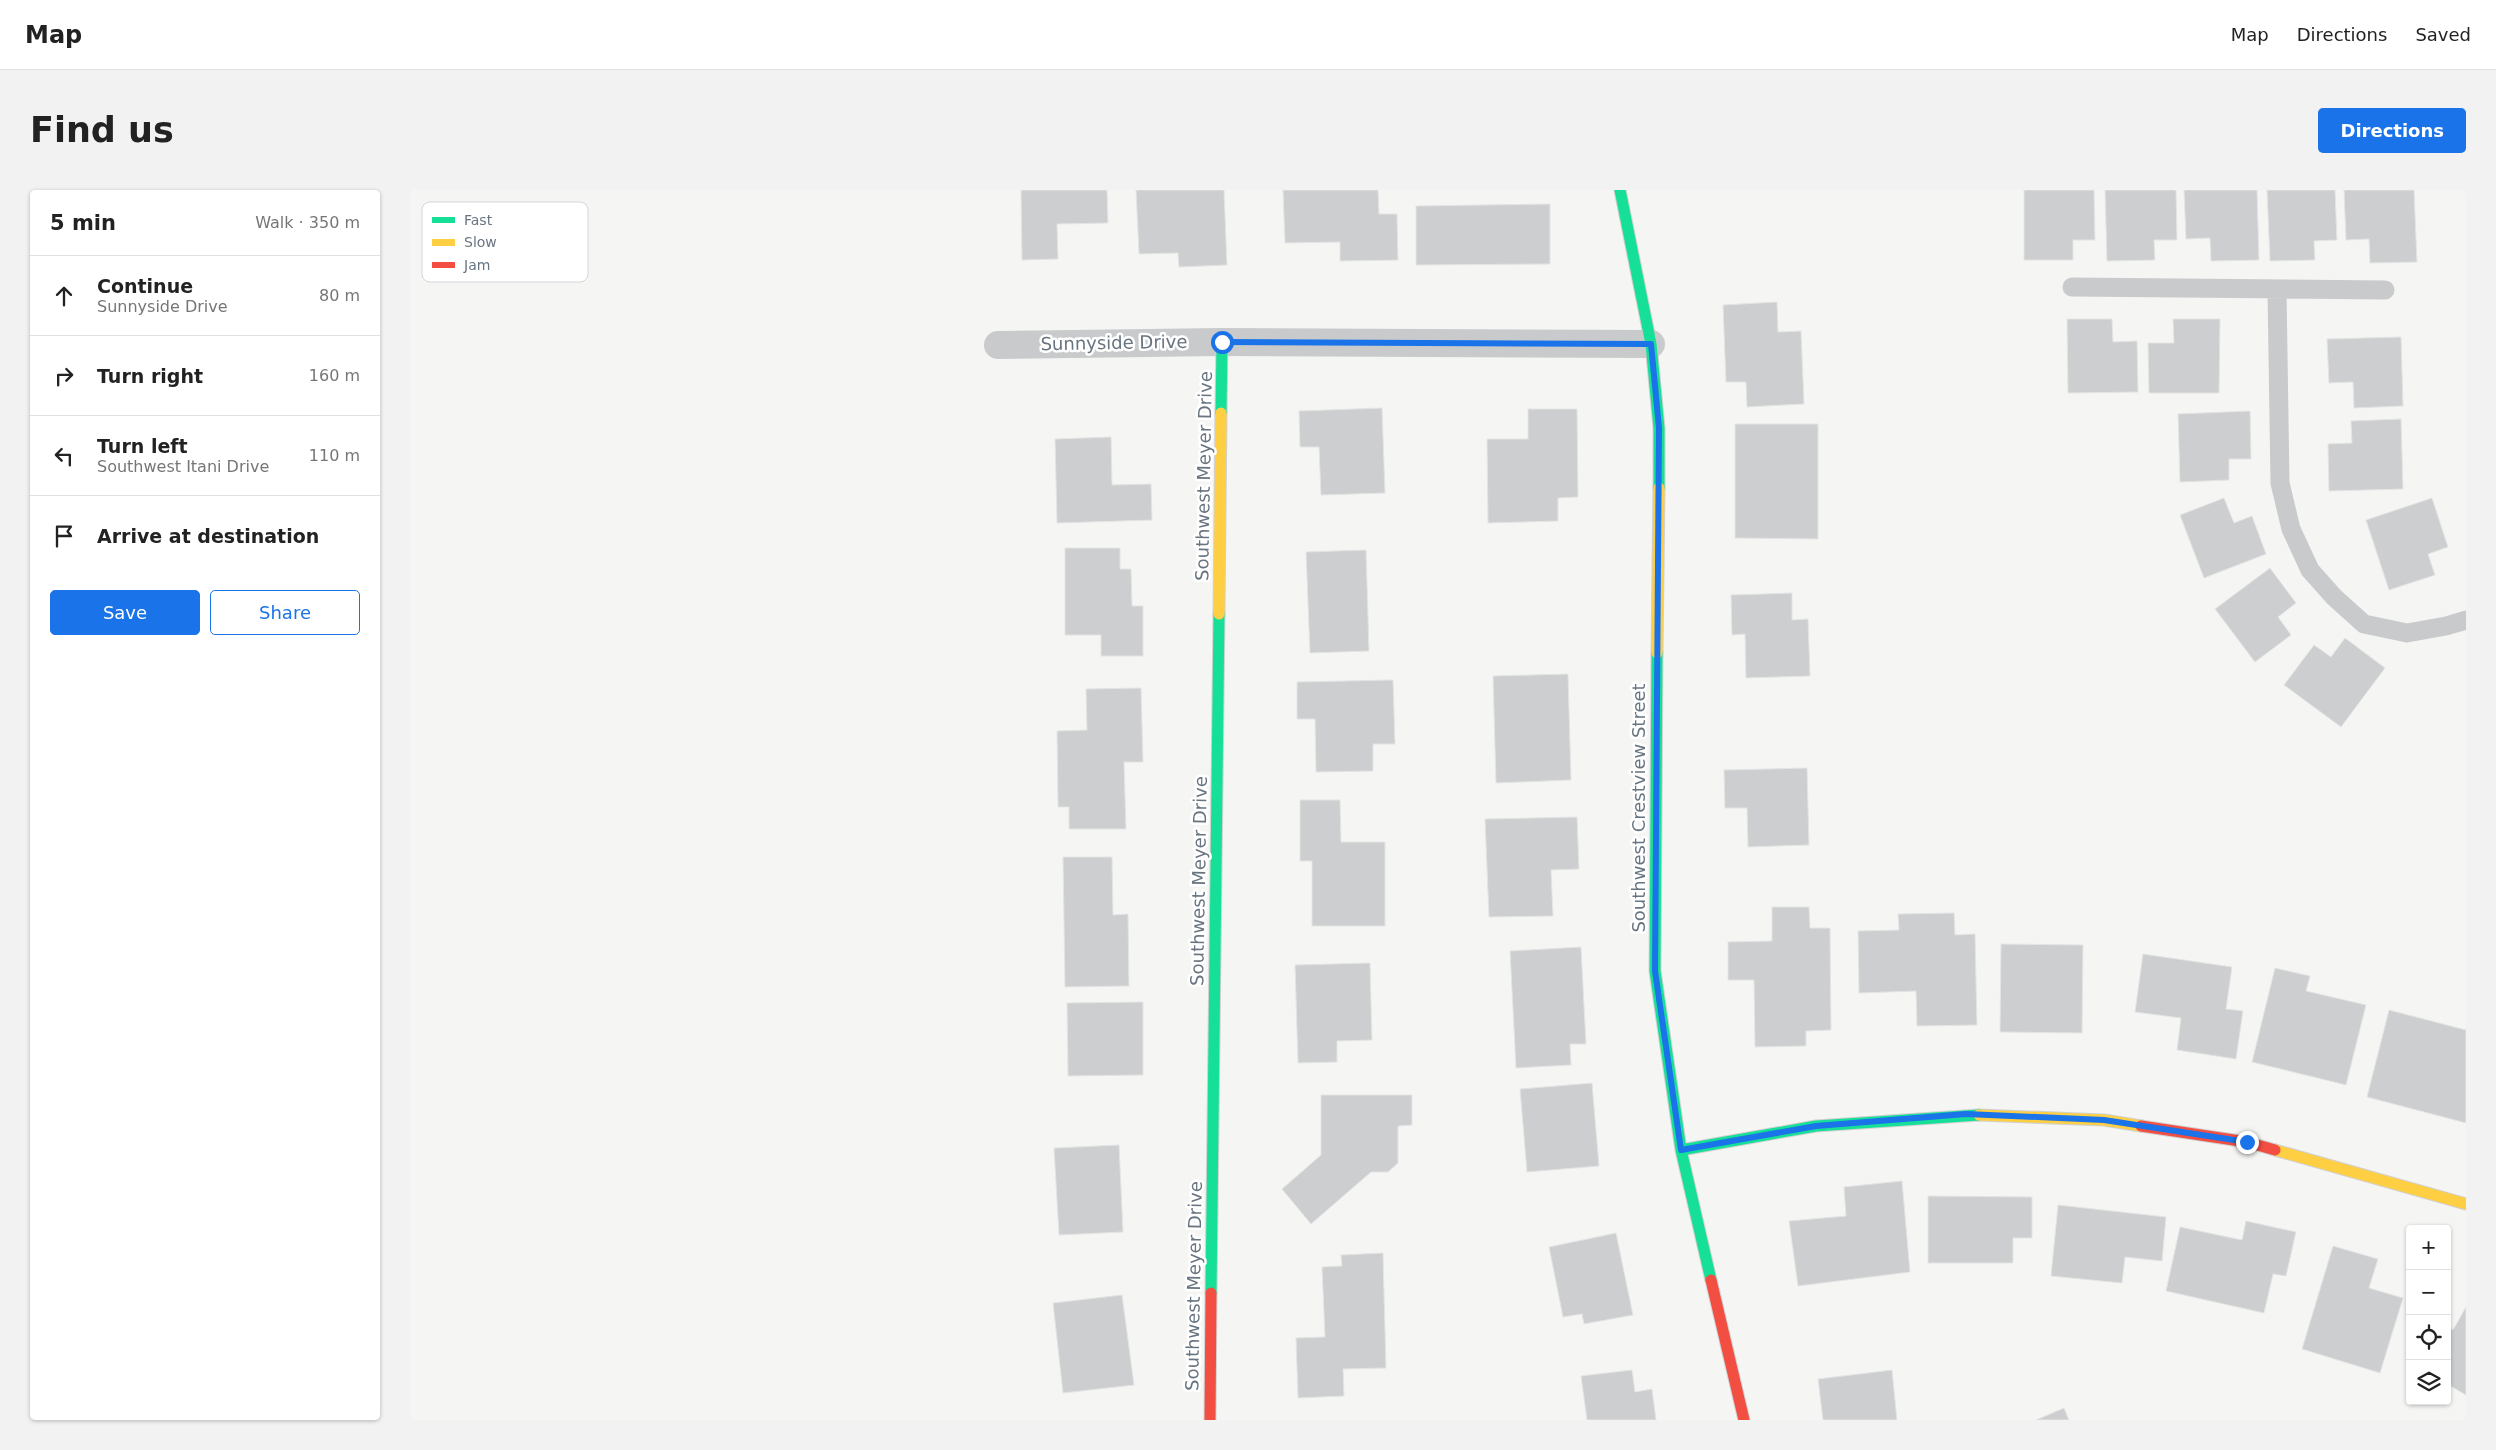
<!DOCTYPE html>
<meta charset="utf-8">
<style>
:root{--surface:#fff;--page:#f2f2f2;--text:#222;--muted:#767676;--line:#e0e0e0;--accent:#1a73e8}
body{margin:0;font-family:"DejaVu Sans",sans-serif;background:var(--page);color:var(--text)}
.controls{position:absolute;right:15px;bottom:15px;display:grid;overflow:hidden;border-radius:5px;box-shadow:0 1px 4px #0004}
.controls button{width:45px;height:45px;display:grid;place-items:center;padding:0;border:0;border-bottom:1px solid var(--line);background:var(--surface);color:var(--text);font:25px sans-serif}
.stop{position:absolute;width:15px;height:15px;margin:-11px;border:4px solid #1a73e8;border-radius:50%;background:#fff}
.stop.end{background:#1a73e8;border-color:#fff;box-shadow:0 1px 5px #0008}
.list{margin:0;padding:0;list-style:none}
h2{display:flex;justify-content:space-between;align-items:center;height:65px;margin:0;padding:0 20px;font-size:21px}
h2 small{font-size:16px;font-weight:400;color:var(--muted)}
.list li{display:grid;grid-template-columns:32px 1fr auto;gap:15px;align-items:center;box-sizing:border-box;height:80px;padding:0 20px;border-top:1px solid var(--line)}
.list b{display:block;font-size:19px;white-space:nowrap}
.list p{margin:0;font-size:16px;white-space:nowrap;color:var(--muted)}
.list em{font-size:16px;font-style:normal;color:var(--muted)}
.actions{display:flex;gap:10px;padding:15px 20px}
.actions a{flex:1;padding:11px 0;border:1px solid var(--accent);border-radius:5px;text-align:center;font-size:18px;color:var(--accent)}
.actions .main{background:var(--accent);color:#fff}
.icon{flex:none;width:28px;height:28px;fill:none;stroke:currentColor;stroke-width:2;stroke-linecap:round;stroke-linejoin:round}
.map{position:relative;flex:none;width:2056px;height:1230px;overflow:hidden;border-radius:5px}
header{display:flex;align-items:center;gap:30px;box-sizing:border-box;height:70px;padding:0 25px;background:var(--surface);border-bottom:1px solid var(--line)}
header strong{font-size:24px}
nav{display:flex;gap:28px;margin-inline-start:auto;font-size:18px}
.intro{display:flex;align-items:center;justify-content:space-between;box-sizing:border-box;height:120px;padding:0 30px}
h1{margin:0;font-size:35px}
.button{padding:12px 22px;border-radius:5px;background:var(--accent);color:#fff;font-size:18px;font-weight:700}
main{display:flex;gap:30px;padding:0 30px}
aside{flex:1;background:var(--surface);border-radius:5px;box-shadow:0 1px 4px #0004}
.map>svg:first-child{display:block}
</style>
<header>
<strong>Map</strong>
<nav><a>Map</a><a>Directions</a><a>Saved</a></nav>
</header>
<div class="intro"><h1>Find us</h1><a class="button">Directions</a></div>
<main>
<aside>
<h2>5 min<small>Walk · 350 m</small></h2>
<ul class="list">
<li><svg class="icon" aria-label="ahead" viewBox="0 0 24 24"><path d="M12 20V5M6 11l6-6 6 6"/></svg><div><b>Continue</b><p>Sunnyside Drive</p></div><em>80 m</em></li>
<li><svg class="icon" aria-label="right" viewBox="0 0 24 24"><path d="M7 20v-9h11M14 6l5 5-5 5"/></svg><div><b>Turn right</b></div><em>160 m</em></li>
<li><svg class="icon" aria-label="left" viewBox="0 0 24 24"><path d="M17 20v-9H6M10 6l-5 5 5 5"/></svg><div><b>Turn left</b><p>Southwest Itani Drive</p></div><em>110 m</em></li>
<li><svg class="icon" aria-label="arrive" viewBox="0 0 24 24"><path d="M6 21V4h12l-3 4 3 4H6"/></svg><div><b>Arrive at destination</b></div></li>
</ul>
<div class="actions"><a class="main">Save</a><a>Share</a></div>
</aside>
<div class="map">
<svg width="2056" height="1230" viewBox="0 0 2056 1230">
<rect width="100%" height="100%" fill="#f5f5f4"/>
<path fill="#cdcecf" stroke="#e4e4e4" d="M 611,0 L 697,0 L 698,33 L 647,34 L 648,69 L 612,70 Z
M 726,0 L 814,0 L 817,75 L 769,77 L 768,63 L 729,64 Z
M 873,0 L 968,0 L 969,24 L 987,24 L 988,70 L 930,71 L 930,52 L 875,53 Z
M 1614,0 L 1684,0 L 1685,50 L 1663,50 L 1663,70 L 1614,70 Z
M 1695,0 L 1766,0 L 1767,50 L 1744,50 L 1745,70 L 1697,71 Z
M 1774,0 L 1847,0 L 1849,70 L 1801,71 L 1800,48 L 1776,49 Z
M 1857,0 L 1925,0 L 1927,50 L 1904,51 L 1905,70 L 1860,71 Z
M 1934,0 L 2004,0 L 2007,72 L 1960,73 L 1959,49 L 1936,50 Z
M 1140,14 L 1140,74 L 1006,75 L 1006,16 Z
M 1367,112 L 1368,142 L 1391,141 L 1394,214 L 1337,217 L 1336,192 L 1316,192 L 1313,115 Z
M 1657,129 L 1702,129 L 1703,152 L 1727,151 L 1728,202 L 1658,203 Z
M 1763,129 L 1810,129 L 1809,203 L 1739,203 L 1738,153 L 1764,153 Z
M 1991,147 L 1993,216 L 1944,218 L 1943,192 L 1919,193 L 1917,149 Z
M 972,218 L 975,303 L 911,305 L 909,257 L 890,257 L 889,221 Z
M 1118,219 L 1167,219 L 1168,307 L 1148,308 L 1148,331 L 1078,333 L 1077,249 L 1118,249 Z
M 1840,221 L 1841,269 L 1819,269 L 1819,290 L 1770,292 L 1768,224 Z
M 1991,229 L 1993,299 L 1919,301 L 1918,254 L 1942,253 L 1941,231 Z
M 1325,234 L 1408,234 L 1408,349 L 1325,348 Z
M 701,247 L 702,295 L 741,294 L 742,330 L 647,333 L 645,249 Z
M 1814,308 L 1824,333 L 1842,326 L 1856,364 L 1794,388 L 1770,325 Z
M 2022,308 L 2038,357 L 2018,364 L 2025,385 L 1979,400 L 1956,330 Z
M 655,358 L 710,358 L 710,379 L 721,379 L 722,416 L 733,416 L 733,466 L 691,466 L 691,445 L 655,445 Z
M 956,360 L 959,461 L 900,463 L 896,362 Z
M 1860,378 L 1886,413 L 1868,427 L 1881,445 L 1845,472 L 1805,419 Z
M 1382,403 L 1382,430 L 1398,429 L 1400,486 L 1336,488 L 1335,444 L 1322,445 L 1321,405 Z
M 1935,448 L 1975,478 L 1931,537 L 1874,495 L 1904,455 L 1921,467 Z
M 1158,484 L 1161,590 L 1086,593 L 1083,486 Z
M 983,490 L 985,554 L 963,554 L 963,581 L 906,582 L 905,529 L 887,529 L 887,492 Z
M 731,498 L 733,572 L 714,572 L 716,639 L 659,639 L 659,617 L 648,617 L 647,541 L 677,540 L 676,499 Z
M 1397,578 L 1399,655 L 1338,657 L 1337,618 L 1315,618 L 1314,580 Z
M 890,610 L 930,610 L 931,652 L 975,652 L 975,736 L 902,736 L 902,671 L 890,671 Z
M 1167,627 L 1169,679 L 1141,680 L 1143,726 L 1079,727 L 1075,629 Z
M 653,667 L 702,667 L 703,725 L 718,724 L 719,796 L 655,797 Z
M 1362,717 L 1399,717 L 1400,738 L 1420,738 L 1421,840 L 1396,841 L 1396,856 L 1345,857 L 1344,790 L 1318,790 L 1318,752 L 1362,751 Z
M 1544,723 L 1545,745 L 1565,744 L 1567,835 L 1507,836 L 1506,801 L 1449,803 L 1448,741 L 1489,740 L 1488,724 Z
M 1591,754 L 1673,755 L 1672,843 L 1590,842 Z
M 1171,757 L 1176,854 L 1160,854 L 1161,875 L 1106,878 L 1100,761 Z
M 1733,764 L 1822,777 L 1816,819 L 1833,821 L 1826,869 L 1767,860 L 1771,828 L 1725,822 Z
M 960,773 L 962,850 L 927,851 L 927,872 L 888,873 L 885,775 Z
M 1865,778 L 1900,786 L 1896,801 L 1956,815 L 1936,895 L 1842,872 Z
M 733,812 L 733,885 L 658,886 L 657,813 Z
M 1979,820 L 2056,840 L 2056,933 L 1957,907 Z
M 1182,893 L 1189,976 L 1117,982 L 1110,899 Z
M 911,905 L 1002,905 L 1002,935 L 988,936 L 988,973 L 978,982 L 961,982 L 901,1034 L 872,999 L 911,965 Z
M 709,955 L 713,1042 L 649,1045 L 644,958 Z
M 1492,991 L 1500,1082 L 1388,1096 L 1379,1031 L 1436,1026 L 1434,997 Z
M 1518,1006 L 1622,1007 L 1622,1048 L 1603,1048 L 1603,1073 L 1518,1073 Z
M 1648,1015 L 1756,1027 L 1752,1071 L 1715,1067 L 1712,1093 L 1641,1086 Z
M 1836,1031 L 1886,1042 L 1876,1086 L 1863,1084 L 1854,1123 L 1756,1101 L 1770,1037 L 1832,1050 Z
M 1206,1043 L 1223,1125 L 1174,1134 L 1172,1124 L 1153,1127 L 1139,1057 Z
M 1923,1056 L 1968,1069 L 1959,1098 L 1993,1108 L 1970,1183 L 1892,1159 Z
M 973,1063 L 976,1178 L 933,1179 L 934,1206 L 888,1208 L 886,1148 L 915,1147 L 912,1077 L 932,1076 L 931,1065 Z
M 712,1105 L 724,1195 L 653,1203 L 643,1113 Z
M 2056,1117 L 2056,1205 L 2037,1194 L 2037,1136 L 2043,1140 Z
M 1222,1180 L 1225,1202 L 1242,1199 L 1246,1230 L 1177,1230 L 1171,1186 Z
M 1482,1180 L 1487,1230 L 1413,1230 L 1408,1189 Z
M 1654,1218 L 1659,1230 L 1626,1230 Z"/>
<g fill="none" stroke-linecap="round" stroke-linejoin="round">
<defs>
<path id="fast" d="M 1210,0 L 1241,154 L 1249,238 L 1249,298
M 811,223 L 812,152
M 1247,463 L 1245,781 L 1271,960 L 1301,1090
M 1271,960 L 1406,936 L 1569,925
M 801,1103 L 809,424"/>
<path id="slow" d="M 809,424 L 811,223
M 1247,463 L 1249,298
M 1569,925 L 1694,930 L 1731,936
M 1865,960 L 2056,1014"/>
<path id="jam" d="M 1731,936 L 1837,952 L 1865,960
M 1301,1090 L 1334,1230
M 800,1230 L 801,1103"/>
</defs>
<use href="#fast" stroke="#d1d1d2" stroke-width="13"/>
<use href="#slow" stroke="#d1d1d2" stroke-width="13"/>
<use href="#jam" stroke="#d1d1d2" stroke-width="13"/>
<path stroke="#c9cacb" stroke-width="19" d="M 1662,97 L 1975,100
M 1867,100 L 1870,293 L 1881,339 L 1900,380 L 1924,407 L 1954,434 L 1997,443 L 2036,436 L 2056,430"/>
<path stroke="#c9cacb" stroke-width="28" d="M 588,155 L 812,152 L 1241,154"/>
<use href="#fast" stroke="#16e098" stroke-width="11"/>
<use href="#slow" stroke="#ffcf43" stroke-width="11"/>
<use href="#jam" stroke="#f24e42" stroke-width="11"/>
</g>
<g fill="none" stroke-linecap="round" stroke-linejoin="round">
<path stroke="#1a73e8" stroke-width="6" d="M 812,152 L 1241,154 L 1249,238 L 1245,781 L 1271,960 L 1406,936 L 1556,924 L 1694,930 L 1837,952"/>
</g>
<g text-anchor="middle" stroke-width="5" stroke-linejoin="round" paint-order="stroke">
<g font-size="18" fill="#687580" stroke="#fff">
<text transform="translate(704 153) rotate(-1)" y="6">Sunnyside Drive</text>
<text transform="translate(794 286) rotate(-89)" y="6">Southwest Meyer Drive</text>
<text transform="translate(1229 618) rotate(-90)" y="6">Southwest Crestview Street</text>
<text transform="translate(789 691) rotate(-89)" y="6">Southwest Meyer Drive</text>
<text transform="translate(784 1096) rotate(-89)" y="6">Southwest Meyer Drive</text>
</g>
</g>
<rect x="12" y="12" width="166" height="80" rx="8" fill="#fff" stroke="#d2d6d9" stroke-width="1"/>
<rect x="22" y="27" width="23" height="6" fill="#16e098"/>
<rect x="22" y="49" width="23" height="7" fill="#ffcf43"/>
<rect x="22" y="72" width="23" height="6" fill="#f24e42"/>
<g font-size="14" fill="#687580">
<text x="54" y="35">Fast</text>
<text x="54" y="57">Slow</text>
<text x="54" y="80">Jam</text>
</g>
</svg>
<div class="controls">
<button>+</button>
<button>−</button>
<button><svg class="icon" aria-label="locate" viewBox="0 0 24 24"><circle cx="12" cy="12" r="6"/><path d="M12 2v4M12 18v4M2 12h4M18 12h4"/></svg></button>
<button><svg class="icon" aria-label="layers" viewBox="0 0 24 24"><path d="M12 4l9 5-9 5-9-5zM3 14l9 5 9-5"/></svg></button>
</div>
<div class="stop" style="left:812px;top:152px"></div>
<div class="stop end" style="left:1837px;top:952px"></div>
</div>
</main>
